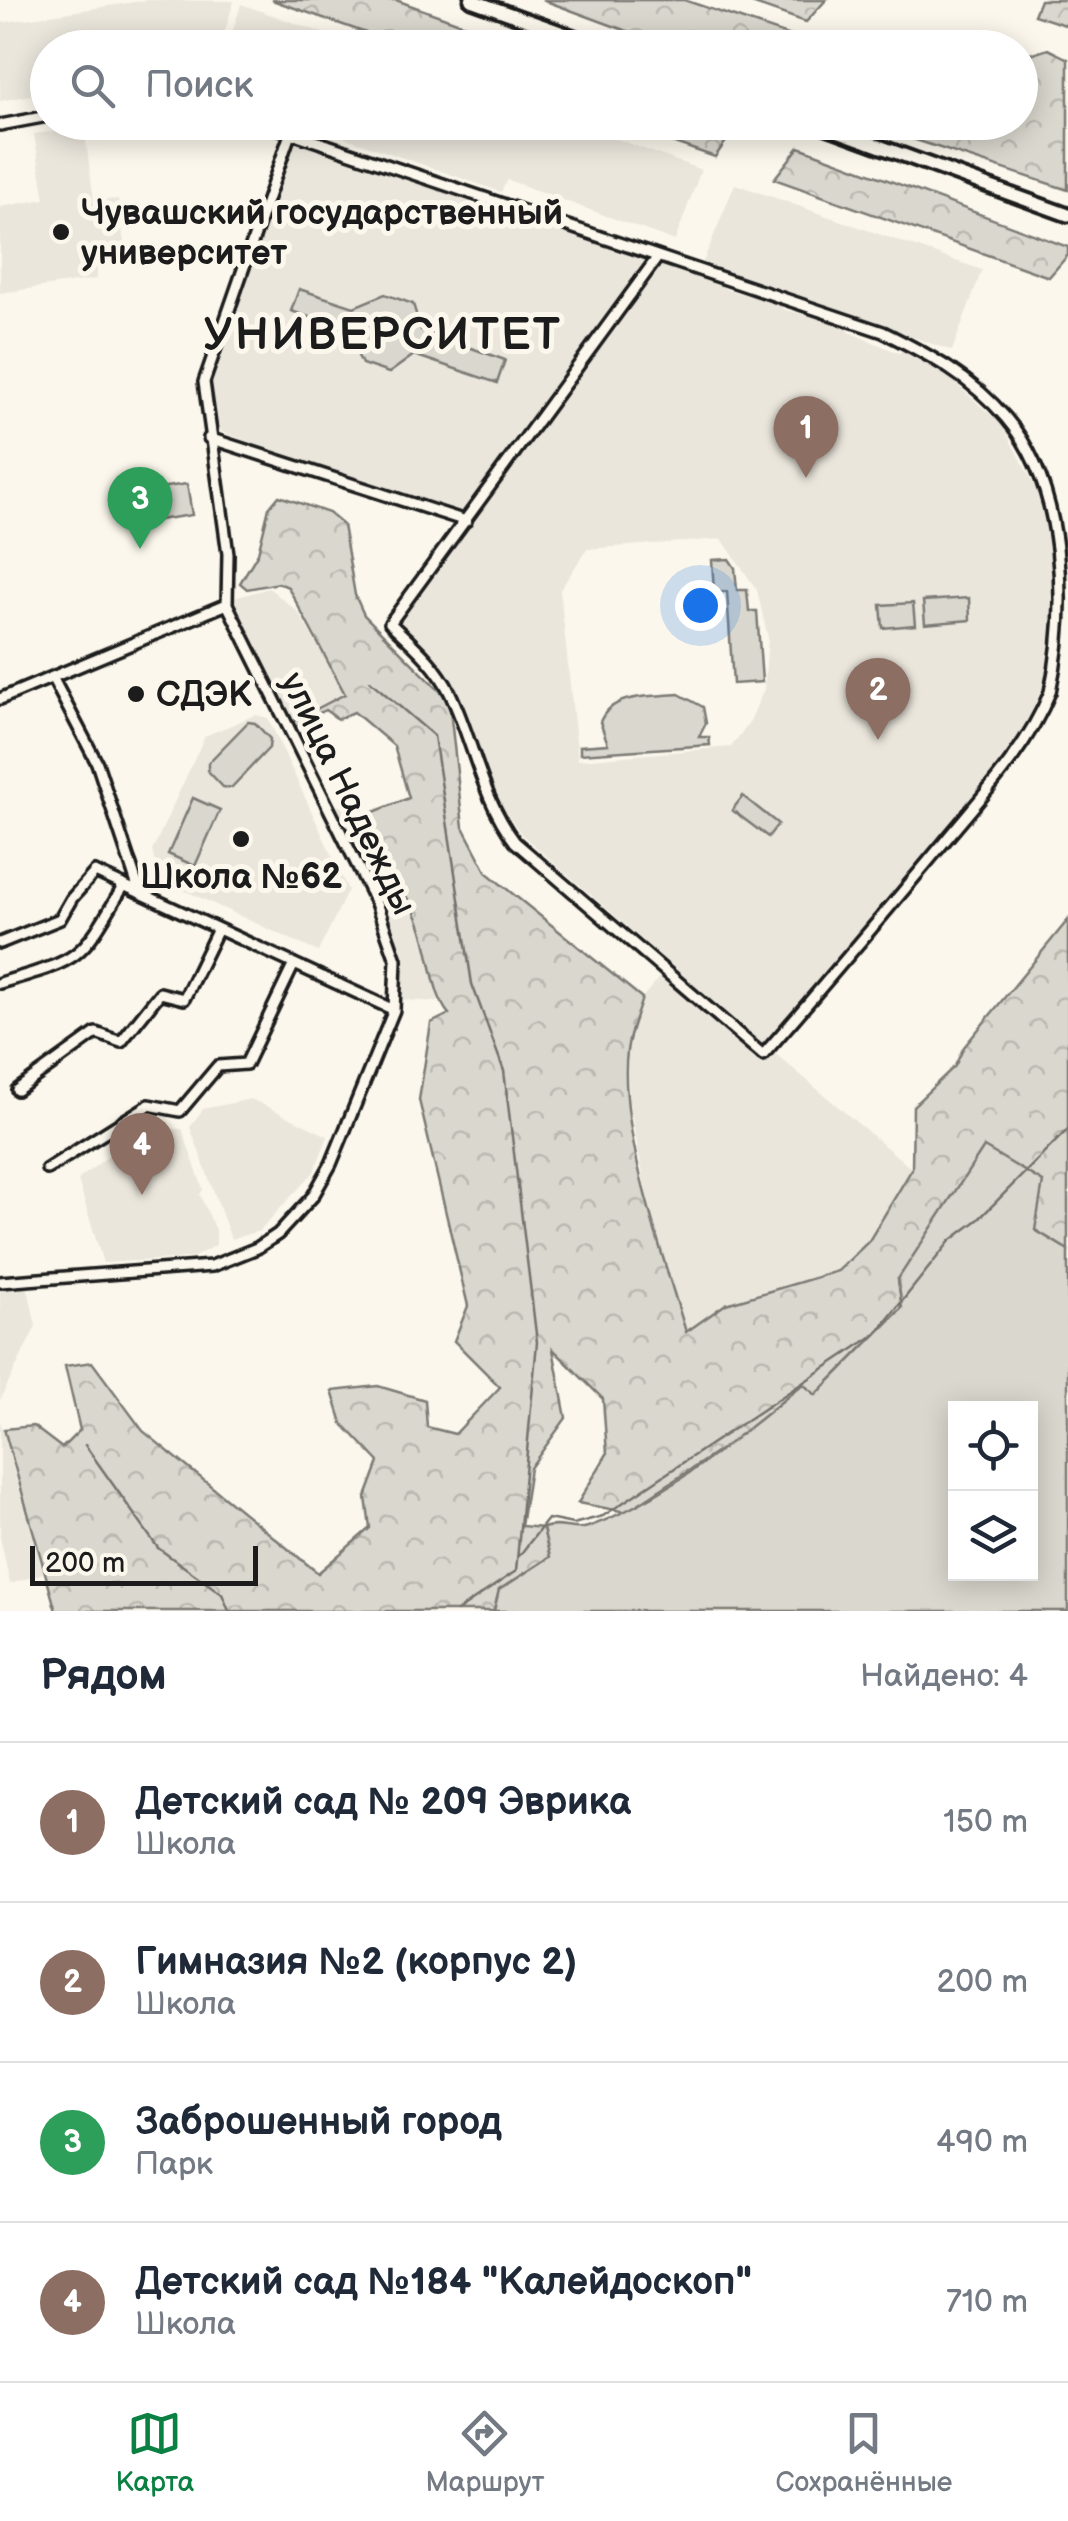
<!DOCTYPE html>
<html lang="ru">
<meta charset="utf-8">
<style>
:root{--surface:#fff;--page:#f2f2f3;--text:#1f2937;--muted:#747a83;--line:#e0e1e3;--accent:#0b8043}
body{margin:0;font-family:"Balsamiq Sans",sans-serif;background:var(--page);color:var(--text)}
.controls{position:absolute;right:30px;bottom:30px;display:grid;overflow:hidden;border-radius:0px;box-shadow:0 5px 25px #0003}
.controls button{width:90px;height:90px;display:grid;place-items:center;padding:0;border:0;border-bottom:2px solid var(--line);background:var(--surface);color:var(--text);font:50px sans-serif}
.scale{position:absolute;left:30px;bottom:25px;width:228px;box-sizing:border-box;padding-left:10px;border:5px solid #1c1c1c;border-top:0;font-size:28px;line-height:35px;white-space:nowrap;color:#1c1c1c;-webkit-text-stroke:8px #fbf7ec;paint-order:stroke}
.you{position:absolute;left:700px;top:605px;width:35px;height:35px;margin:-25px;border:8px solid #fff;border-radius:50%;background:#1a73e8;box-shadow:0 0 0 15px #1a73e833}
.badge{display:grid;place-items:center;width:65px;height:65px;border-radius:50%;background:var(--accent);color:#fff;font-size:32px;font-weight:700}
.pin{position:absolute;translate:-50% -82px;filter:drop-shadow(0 2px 5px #0008)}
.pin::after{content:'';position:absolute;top:52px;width:35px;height:30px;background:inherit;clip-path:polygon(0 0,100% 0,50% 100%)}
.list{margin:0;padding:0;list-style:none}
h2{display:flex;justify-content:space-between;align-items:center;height:130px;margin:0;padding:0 40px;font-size:42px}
h2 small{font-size:32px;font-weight:400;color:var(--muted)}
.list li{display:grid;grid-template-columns:65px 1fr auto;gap:30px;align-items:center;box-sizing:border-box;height:160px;padding:0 40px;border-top:2px solid var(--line)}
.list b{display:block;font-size:38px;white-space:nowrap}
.list p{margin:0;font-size:32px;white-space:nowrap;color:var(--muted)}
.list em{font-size:32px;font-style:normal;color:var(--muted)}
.icon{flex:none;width:55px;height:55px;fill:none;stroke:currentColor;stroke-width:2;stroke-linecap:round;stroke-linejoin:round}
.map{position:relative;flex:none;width:1068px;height:1611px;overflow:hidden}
.search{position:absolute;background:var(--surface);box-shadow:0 5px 25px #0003;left:30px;right:30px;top:30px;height:110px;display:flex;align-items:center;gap:25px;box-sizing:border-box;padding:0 35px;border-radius:55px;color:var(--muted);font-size:38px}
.sheet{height:770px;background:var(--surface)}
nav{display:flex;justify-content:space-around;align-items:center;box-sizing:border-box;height:140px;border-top:2px solid var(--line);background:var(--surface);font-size:28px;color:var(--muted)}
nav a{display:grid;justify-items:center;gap:5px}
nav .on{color:var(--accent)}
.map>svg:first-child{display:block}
</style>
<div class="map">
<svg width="1068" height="1611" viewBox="0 0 1068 1611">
<defs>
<pattern id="forest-crowns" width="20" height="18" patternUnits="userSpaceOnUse" patternTransform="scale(2.5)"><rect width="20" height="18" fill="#dad7ce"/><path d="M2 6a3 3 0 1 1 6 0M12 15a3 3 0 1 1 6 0" fill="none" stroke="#bab8b0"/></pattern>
</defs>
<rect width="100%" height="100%" fill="#fbf7ec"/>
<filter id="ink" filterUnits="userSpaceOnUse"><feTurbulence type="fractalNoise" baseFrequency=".01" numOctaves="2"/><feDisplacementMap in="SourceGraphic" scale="20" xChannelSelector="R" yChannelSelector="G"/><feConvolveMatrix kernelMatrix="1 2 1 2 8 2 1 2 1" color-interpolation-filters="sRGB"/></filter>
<g filter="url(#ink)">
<path fill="#eae6dc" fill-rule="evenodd" d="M 147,0 L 234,1 L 220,47 L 48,48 L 47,92 L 0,101 L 0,23 Z
M 241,4 L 354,44 L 363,47 L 228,47 Z
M 303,123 L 574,123 L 701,170 L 675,241 L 516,183 L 507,180 L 501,192 Z
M 84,127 L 94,201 L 118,199 L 126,257 L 97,263 L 97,279 L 0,293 L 0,207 L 45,199 L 34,134 Z
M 298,140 L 714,281 L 727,290 L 781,303 L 782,309 L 849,326 L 849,332 L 899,353 L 904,349 L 935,365 L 1002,425 L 1043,501 L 1059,594 L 1048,674 L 1018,744 L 765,1045 L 912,1169 L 869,1241 L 838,1271 L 726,1304 L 686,1332 L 651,1218 L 629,1102 L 627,1050 L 642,998 L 670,964 L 522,835 L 500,804 L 453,682 L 402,629 L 401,613 L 470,524 L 214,429 L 210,380 L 290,145 ZM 722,539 L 757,590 L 768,638 L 764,689 L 750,721 L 731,747 L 578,760 L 560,590 L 587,549 Z
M 735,184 L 982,270 L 952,351 L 703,262 Z
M 269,588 L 298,612 L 346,695 L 290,723 L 231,599 Z
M 255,715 L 268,718 L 348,890 L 318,952 L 160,879 L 152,851 L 205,736 Z
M 348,802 L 418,920 L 435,972 L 438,1002 L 404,1000 L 399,951 L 331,809 Z
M 251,1099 L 328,1136 L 314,1172 L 259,1231 L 231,1239 L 190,1127 L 203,1109 Z
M 160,1128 L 182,1129 L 203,1189 L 200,1195 L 216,1231 L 216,1245 L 192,1258 L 103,1263 L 78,1180 L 117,1149 Z
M 27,1284 L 36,1326 L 0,1400 L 0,1285 Z
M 0,1421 L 43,1573 L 10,1584 L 0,1537 Z"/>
<path fill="url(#forest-crowns)" stroke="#7b7a75" stroke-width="2.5" d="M 272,0 L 396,0 L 526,47 L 406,47 Z
M 543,0 L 684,0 L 797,38 L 794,47 L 670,47 Z
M 743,0 L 826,0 L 806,22 Z
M 1040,0 L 1068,0 L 1068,26 L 1034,15 Z
M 1021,49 L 1033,54 L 1048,49 L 1068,59 L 1068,190 L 864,123 L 1020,122 Z
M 733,123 L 738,124 L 715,157 L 617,123 Z
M 799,147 L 1068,247 L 1068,255 L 1049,277 L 774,179 Z
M 279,496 L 329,513 L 343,525 L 355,595 L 364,615 L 449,700 L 463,827 L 487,873 L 642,998 C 637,1015 629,1033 627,1051 C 618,1129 663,1256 686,1332 L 726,1304 L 838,1271 L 869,1241 L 912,1169 L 913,1106 L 955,1066 L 964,1047 L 1068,920 L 1068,1250 L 1035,1230 L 898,1279 L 902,1308 L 816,1395 L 802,1385 L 731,1443 L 626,1512 L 578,1503 L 607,1454 L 603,1399 L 553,1349 L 566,1418 L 530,1468 L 521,1526 L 543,1528 L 550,1557 L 499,1590 L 494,1611 L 56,1611 L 4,1429 L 33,1426 L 62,1448 L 80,1430 L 65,1366 L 92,1362 L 143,1431 L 318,1573 L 370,1528 L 366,1497 L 379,1462 L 342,1423 L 332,1391 L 378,1386 L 425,1400 L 427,1427 L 455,1434 L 500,1387 L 454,1341 L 468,1306 L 419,1100 L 431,1023 L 449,1014 C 432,996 430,946 418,919 C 402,882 373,854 356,819 L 409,798 L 394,746 L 354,712 L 338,719 L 325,710 L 293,728 L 290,723 L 345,694 L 288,587 L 279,583 L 247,589 L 240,583 L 258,553 L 269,508 Z"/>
<path fill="#dad7ce" stroke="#7b7a75" stroke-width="2.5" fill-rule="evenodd" d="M 299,289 L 354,307 L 385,294 L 413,304 L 421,330 L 505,360 L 497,383 L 414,355 L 389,373 L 362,364 L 345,329 L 291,311 Z
M 187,484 L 192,515 L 131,524 L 125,493 Z
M 729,559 L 735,568 L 737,590 L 747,590 L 749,611 L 757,611 L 762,682 L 733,684 L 727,592 L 714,592 L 712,560 Z
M 969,598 L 970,620 L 925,624 L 923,601 Z
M 913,603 L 915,625 L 883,628 L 881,605 Z
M 679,694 L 703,707 L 706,723 L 699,737 L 709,737 L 710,745 L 580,754 L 580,746 L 608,744 L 600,722 C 612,692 652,697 679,694 Z
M 248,722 L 255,723 L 270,739 L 269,748 L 231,788 L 223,787 L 208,771 L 208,763 Z
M 743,796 L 778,824 L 768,837 L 732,810 Z
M 193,798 L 220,810 L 195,866 L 168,854 Z
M 984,1147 L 1043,1182 L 1035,1230 L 1068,1250 L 1068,1611 L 494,1611 L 499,1590 L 550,1557 L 543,1528 C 560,1522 574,1532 588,1527 C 668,1498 737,1438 803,1384 L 816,1395 L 902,1308 L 898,1279 ZM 1030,1408 L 1030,1574 L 956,1574 L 956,1408 Z"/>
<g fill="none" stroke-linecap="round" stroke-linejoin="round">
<path stroke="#74726e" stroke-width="2.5" d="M 370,681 L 434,736 L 472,984 L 504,1071 L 537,1342 L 516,1571 L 457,1611
M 85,1445 L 158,1548 L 222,1594 L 229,1611
M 519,1556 L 548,1519 L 573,1524 L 603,1516 L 876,1334 L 950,1241 L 979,1219 L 1068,1129"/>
<defs>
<path id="minor" d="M 259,122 L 883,332 C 930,355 972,378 1006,418 C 1066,488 1068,608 1050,692 C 1027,749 983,795 945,841 C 885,913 825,984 763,1055 L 515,842 C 481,797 474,743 450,693 C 437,665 412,644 390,623 L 657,258
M 0,125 L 48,116
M 209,438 L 466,521
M 227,604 L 228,554 L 204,382 L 290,134
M 52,677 L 97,763 L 140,893
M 0,699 L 227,604
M 0,943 L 60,919 L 72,898 L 95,872 L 394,1010
M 0,983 C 84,958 79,961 124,885
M 17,1090 L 96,1033 L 121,1042 L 160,993 L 184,999 L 218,929
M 47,1169 L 149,1105 L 180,1111 L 218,1066 L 246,1064 L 294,964
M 0,1282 L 212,1266 L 257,1248 L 278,1234 L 313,1196 L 331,1164 L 394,1010 L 396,960 L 376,903 L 227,604"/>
<path id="major" d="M 471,0 L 605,48
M 813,122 L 1068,215"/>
</defs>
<use href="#minor" stroke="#1c1c1c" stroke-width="16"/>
<use href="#major" stroke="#1c1c1c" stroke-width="19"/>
<use href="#minor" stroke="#fbf7ec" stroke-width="9"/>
<use href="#major" stroke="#fbf7ec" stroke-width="11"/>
</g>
</g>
<g fill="#1c1c1c" stroke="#fbf7ec" stroke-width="4">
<circle cx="61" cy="232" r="10"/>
<circle cx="136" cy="694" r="10"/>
<circle cx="241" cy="839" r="10"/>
</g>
<g text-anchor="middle" stroke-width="10" stroke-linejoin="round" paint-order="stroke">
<g font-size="35" font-weight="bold" fill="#1c1c1c" stroke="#fbf7ec" text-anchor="start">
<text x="81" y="224">Чувашский государственный<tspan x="81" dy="40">университет</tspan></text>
<text x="156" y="706">СДЭК</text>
<text x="241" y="888" text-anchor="middle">Школа №62</text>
</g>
<g font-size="35" fill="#1c1c1c" stroke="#fbf7ec">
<text transform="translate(349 793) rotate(64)" y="12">улица Надежды</text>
</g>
<g font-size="45" font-weight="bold" letter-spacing="2.5" fill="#1c1c1c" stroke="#fbf7ec">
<text x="383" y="349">УНИВЕРСИТЕТ</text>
</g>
</g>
</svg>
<div class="controls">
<button><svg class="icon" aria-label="locate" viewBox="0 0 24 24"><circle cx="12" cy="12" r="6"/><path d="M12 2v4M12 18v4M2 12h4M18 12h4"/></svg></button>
<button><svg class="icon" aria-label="layers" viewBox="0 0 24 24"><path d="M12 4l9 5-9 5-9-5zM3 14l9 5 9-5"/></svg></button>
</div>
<div class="scale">200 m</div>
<div class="you"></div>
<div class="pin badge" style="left:806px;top:478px;background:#8d6e63">1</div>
<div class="pin badge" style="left:878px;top:740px;background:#8d6e63">2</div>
<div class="pin badge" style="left:140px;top:549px;background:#2e9e5b">3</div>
<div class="pin badge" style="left:142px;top:1195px;background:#8d6e63">4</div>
<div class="search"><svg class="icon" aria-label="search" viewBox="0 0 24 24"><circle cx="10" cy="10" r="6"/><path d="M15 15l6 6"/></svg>Поиск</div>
</div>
<section class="sheet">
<h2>Рядом<small>Найдено: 4</small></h2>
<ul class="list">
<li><span class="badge" style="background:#8d6e63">1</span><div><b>Детский сад № 209 Эврика</b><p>Школа</p></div><em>150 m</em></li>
<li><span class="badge" style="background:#8d6e63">2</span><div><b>Гимназия №2 (корпус 2)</b><p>Школа</p></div><em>200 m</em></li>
<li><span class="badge" style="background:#2e9e5b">3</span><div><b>Заброшенный город</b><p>Парк</p></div><em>490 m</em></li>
<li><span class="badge" style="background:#8d6e63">4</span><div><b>Детский сад №184 &quot;Калейдоскоп&quot;</b><p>Школа</p></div><em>710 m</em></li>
</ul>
</section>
<nav>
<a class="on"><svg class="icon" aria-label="map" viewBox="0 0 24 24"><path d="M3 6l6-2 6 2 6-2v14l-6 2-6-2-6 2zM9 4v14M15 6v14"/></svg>Карта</a>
<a><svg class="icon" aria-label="directions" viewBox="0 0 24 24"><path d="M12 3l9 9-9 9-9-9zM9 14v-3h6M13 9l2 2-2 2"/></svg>Маршрут</a>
<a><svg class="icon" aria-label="saved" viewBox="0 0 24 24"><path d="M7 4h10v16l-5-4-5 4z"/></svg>Сохранённые</a>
</nav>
